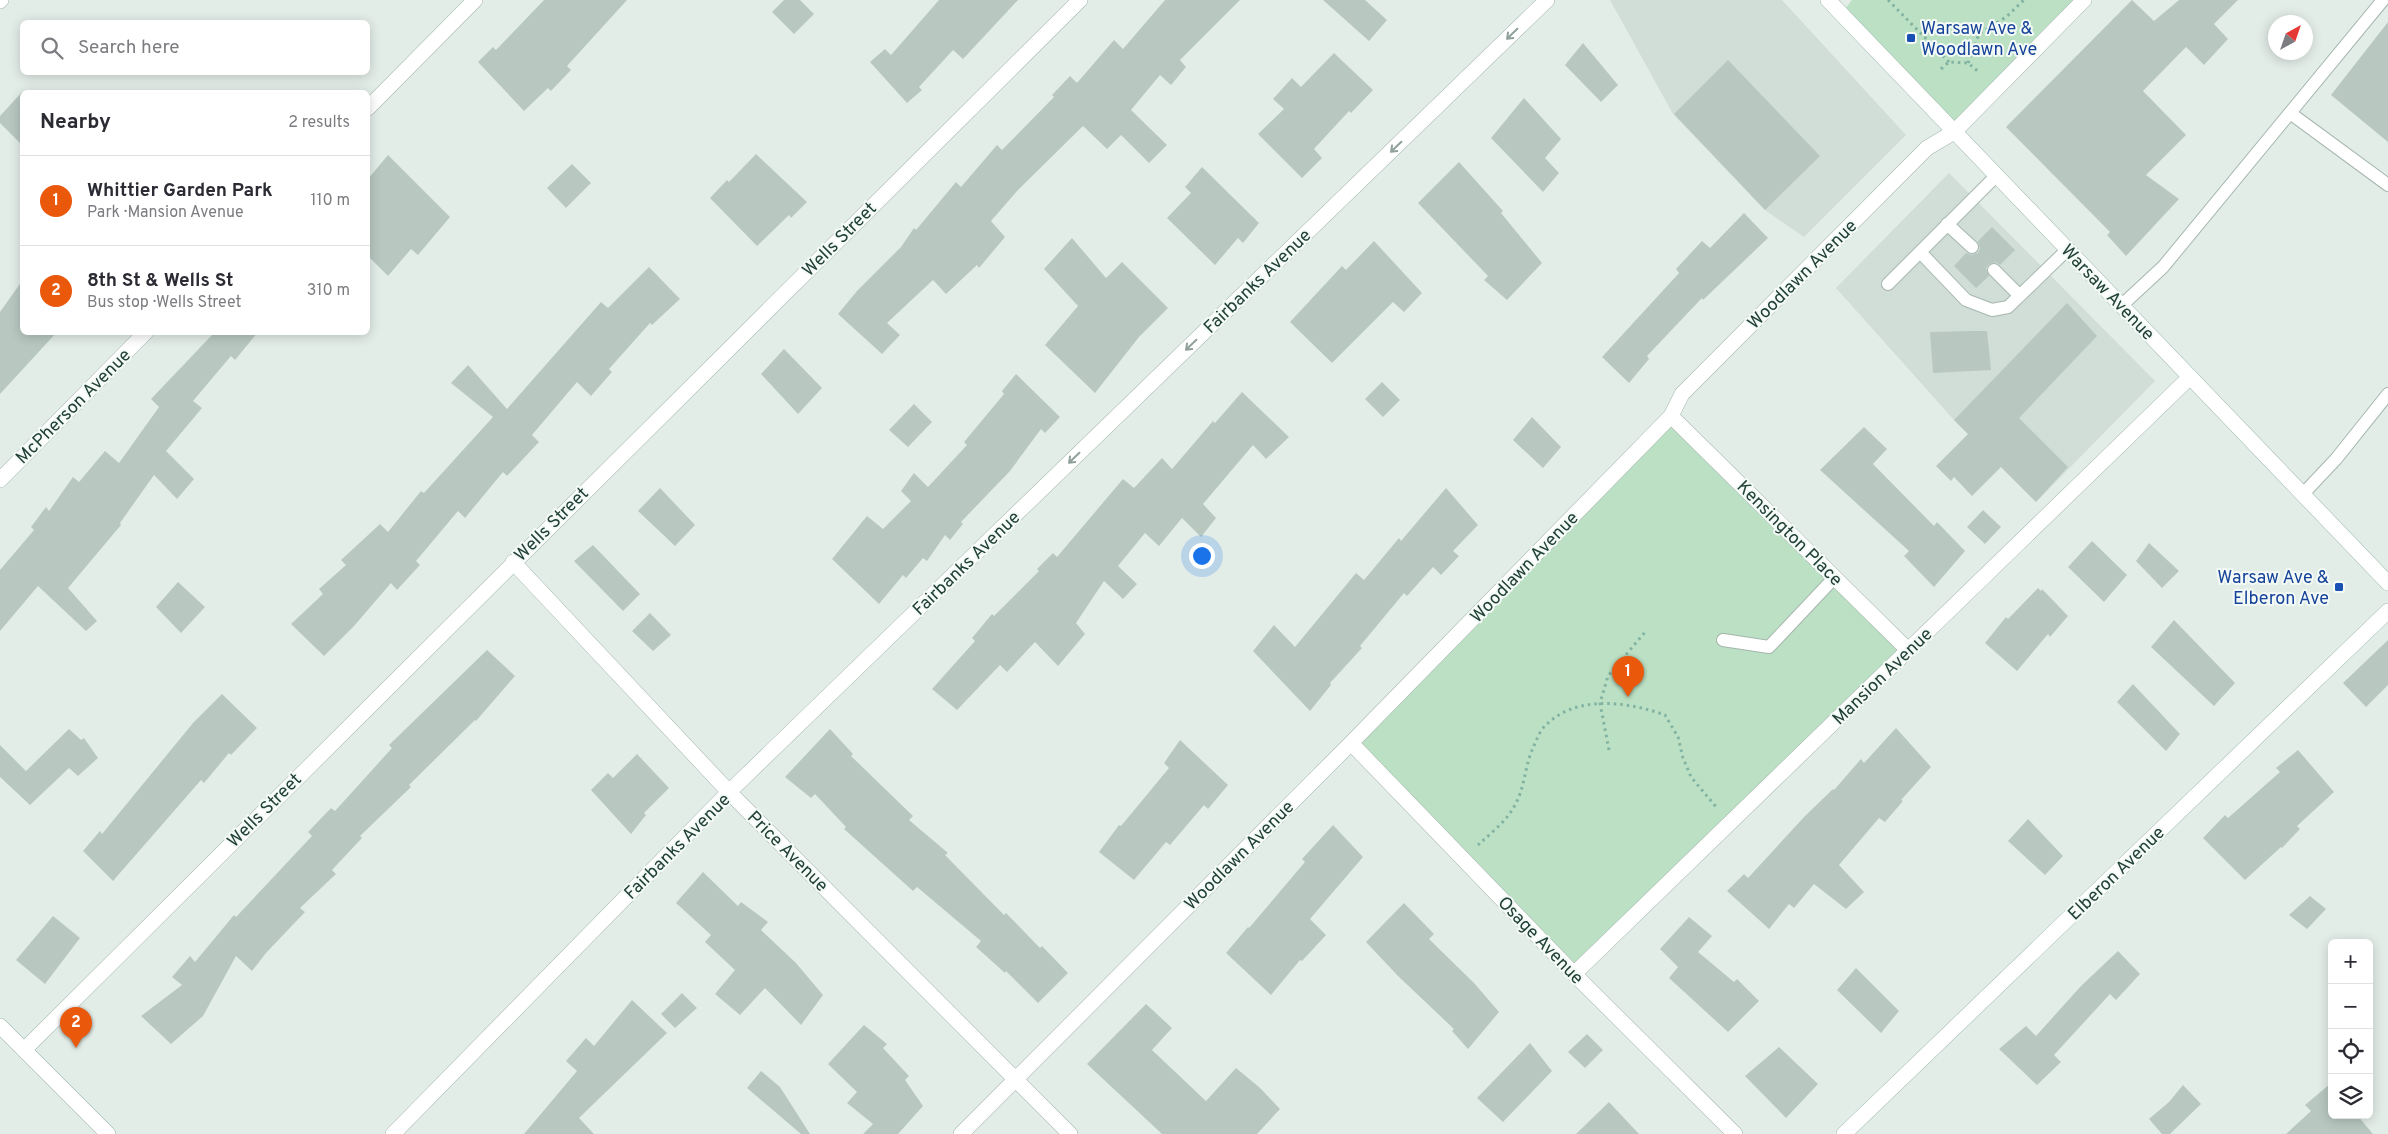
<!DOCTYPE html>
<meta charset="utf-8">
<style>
:root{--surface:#fff;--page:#f2f2f3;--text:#2b2b33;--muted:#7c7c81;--line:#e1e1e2;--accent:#ea580c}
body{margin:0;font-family:Overpass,sans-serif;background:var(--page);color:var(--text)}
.controls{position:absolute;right:15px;bottom:15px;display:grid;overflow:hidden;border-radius:8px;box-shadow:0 2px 12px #0003}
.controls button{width:45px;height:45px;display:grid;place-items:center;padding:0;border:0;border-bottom:1px solid var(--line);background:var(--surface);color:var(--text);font:25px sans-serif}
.compass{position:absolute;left:2268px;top:15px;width:45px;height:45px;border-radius:50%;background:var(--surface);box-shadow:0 2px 12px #0003;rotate:40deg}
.you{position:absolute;left:1201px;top:555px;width:18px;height:18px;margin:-12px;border:4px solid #fff;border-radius:50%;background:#1a73e8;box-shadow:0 0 0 8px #1a73e833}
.badge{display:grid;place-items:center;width:32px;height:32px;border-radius:50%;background:var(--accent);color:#fff;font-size:16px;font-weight:700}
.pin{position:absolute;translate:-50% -41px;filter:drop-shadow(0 1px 2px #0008)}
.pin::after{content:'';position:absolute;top:26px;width:18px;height:15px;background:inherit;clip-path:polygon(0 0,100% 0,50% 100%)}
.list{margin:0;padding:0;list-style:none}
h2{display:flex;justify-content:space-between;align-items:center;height:65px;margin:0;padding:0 20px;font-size:21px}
h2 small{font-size:16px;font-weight:400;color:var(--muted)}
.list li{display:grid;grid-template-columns:32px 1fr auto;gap:15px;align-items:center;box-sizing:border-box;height:90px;padding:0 20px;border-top:1px solid var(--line)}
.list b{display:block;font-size:19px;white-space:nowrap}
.list p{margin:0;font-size:16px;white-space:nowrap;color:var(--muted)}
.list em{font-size:16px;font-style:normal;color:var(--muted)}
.icon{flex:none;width:28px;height:28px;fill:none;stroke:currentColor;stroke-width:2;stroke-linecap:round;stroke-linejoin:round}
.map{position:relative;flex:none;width:2388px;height:1134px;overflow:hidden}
.search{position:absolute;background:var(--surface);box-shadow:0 2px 12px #0003;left:20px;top:20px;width:350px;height:55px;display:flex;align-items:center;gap:12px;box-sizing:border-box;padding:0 18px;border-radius:8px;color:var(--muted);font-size:19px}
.panel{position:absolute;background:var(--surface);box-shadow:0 2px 12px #0003;left:20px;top:90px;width:350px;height:245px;border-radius:8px}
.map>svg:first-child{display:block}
</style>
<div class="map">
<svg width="2388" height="1134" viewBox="0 0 2388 1134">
<rect width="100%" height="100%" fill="#e3ede8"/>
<path fill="#d1ddd7" d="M 1610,0 L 1782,0 L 1906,135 L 1804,237 L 1765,210 L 1673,114 Z
M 1949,173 L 2155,381 L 2036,502 L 1954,420 L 1836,288 Z"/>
<path fill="#bbe0c3" d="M 1852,0 L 2084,0 L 1954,132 L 1841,14 Z
M 1671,416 L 1908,650 L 1574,974 L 1351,743 Z"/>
<path fill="#b8c8c1" d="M 544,0 L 627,0 L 567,66 L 571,70 L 551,91 L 548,88 L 524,111 L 478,62 L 493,47 L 496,50 Z
M 784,0 L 800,0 L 814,14 L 794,34 L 772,12 Z
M 939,0 L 1018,0 L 963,59 L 953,50 L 919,87 L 922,90 L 907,103 L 870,62 L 885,49 L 891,55 Z
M 1165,0 L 1240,0 L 1180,60 L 1186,67 L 1171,85 L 1160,75 L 1131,110 L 1167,145 L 1149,163 L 1121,135 L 1107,149 L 1083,126 L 1018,190 L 991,221 L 1005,237 L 979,268 L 977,265 L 946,294 L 933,280 L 887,323 L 900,335 L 882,354 L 838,314 L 857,291 L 901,247 L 914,228 L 916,230 L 956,182 L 961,187 L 997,145 L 1002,150 L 1054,97 L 1052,95 L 1070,76 L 1077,83 L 1114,40 L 1123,49 Z
M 1323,0 L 1365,0 L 1387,20 L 1369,41 Z
M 2132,0 L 2154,21 L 2179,0 L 2238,0 L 2214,24 L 2228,39 L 2204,65 L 2186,47 L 2143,91 L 2186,135 L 2146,175 L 2179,199 L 2126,256 L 2107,235 L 2110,232 L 2006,127 Z
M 2388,22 L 2388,142 L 2331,95 Z
M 1583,43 L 1618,85 L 1601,102 L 1565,65 Z
M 1334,53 L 1373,90 L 1351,113 L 1349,111 L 1314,149 L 1322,158 L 1302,178 L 1258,134 L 1284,109 L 1273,99 L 1292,78 L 1301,87 Z
M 1728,60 L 1820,156 L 1765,210 L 1674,114 Z
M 22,92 L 22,145 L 0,123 L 0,116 Z
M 1524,98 L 1561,139 L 1545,158 L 1559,173 L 1543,192 L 1491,138 Z
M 756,154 L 807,202 L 791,218 L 789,215 L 757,246 L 710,198 L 727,180 L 729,182 Z
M 388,155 L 450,217 L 418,255 L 411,249 L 388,276 L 368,256 L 368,179 Z
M 1459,162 L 1503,211 L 1501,213 L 1542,263 L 1507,300 L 1484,280 L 1488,276 L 1418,203 Z
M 572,164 L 591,183 L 566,208 L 547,188 Z
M 1202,167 L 1259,223 L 1243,243 L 1238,238 L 1215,265 L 1167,218 L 1191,193 L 1185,187 Z
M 1744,213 L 1768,238 L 1703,300 L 1702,298 L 1647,356 L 1649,359 L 1629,383 L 1602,357 L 1679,273 L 1676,269 L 1702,241 L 1710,248 Z
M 1992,227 L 2015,250 L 2000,265 L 1996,262 L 1989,264 L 1986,268 L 1989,276 L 1976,288 L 1954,266 L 1966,253 L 1971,255 L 1978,253 L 1980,248 L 1978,241 Z
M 1072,238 L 1106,278 L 1122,262 L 1168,308 L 1139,337 L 1095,393 L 1045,345 L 1078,306 L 1044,269 Z
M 1374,241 L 1422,293 L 1404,312 L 1393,302 L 1332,363 L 1290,322 L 1342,266 L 1346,270 Z
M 649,267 L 680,299 L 652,325 L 650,323 L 609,369 L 612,372 L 591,396 L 577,382 L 532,435 L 539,442 L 507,476 L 503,472 L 465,518 L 458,511 L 416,561 L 420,565 L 397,590 L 391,583 L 354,626 L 324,656 L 291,624 L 323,594 L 319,589 L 346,565 L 341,560 L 380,524 L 388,532 L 421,491 L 424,493 L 493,417 L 451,383 L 468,365 L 507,409 L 601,302 L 608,308 Z
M 22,281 L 22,332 L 57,332 L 0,394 L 0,312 Z
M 2067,303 L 2097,336 L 2019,418 L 2068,467 L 2036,502 L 2001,467 L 1972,496 L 1954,477 L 1951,481 L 1936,466 L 1968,434 L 1954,420 Z
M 1971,331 L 1987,331 L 1991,370 L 1933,373 L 1930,332 Z
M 210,332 L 258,332 L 235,360 L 231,356 L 193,401 L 202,408 L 166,451 L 194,479 L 177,499 L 154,475 L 120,523 L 121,525 L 68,588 L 97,621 L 86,631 L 38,586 L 0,631 L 0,570 L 34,530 L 31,527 L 46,507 L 49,511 L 73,477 L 79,482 L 105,451 L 119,463 L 159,407 L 151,399 L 212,335 Z
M 784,349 L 822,388 L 798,414 L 761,374 Z
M 1016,374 L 1060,417 L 1045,433 L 1041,429 L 1010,471 L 961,522 L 963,524 L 950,540 L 945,535 L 927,561 L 923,558 L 906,578 L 903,575 L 879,604 L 832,559 L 867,516 L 883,529 L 911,501 L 901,491 L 914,473 L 928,487 L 967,445 L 964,442 L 1004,394 L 1002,391 Z
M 1382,382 L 1400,400 L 1383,417 L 1365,399 Z
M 1242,392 L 1289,437 L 1266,459 L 1253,445 L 1203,504 L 1216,518 L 1201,537 L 1182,518 L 1159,546 L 1145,533 L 1118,566 L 1137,584 L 1123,599 L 1104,581 L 1076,623 L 1085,634 L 1058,666 L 1035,642 L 1007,672 L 1000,665 L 957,710 L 932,689 L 975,641 L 972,638 L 992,614 L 994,616 L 1039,571 L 1037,569 L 1053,553 L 1057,557 L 1123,479 L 1134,488 L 1162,458 L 1172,469 L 1213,421 L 1215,423 Z
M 914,404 L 932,422 L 908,447 L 889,430 Z
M 1532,417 L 1561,447 L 1543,468 L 1513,440 Z
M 1864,427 L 1887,449 L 1873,464 L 1934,526 L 1937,522 L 1965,551 L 1934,587 L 1904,556 L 1909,551 L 1820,470 Z
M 660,488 L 695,525 L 675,546 L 638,511 Z
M 1446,488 L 1478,525 L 1453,551 L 1459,556 L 1441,575 L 1433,567 L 1407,596 L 1404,593 L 1360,646 L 1362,648 L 1330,683 L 1331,685 L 1310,711 L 1253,651 L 1274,625 L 1295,647 L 1356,573 L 1364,580 L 1399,538 L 1401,541 Z
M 1983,510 L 2001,527 L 1985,544 L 1967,527 Z
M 2092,541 L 2127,575 L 2104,602 L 2068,567 Z
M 2149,543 L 2179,571 L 2162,588 L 2136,561 Z
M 593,545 L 640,594 L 623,611 L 574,561 Z
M 178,582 L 205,607 L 181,633 L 156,607 Z
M 2038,588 L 2041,591 L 2042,589 L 2068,616 L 2050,637 L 2048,634 L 2017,671 L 1985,643 L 2006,617 L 2008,619 Z
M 650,613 L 671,635 L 653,651 L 632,631 Z
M 2174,620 L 2235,683 L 2214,706 L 2151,647 Z
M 2388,640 L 2388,685 L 2366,707 L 2343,683 Z
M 487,650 L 515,676 L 476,721 L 475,720 L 409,785 L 411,787 L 360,836 L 362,838 L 332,870 L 336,874 L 300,908 L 305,912 L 266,953 L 252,971 L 236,956 L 203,1016 L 171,1044 L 141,1016 L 182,985 L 172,977 L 190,956 L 195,962 L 234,915 L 236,917 L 312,836 L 308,832 L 331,808 L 335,811 L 392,748 L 389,745 Z
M 2133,684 L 2180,734 L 2166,751 L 2117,702 Z
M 222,694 L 257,728 L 231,755 L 229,753 L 204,783 L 201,780 L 113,881 L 83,851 L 100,831 L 102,834 L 193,723 Z
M 1896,728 L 1931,767 L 1901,800 L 1903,801 L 1885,822 L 1879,818 L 1839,865 L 1864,892 L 1846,909 L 1814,884 L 1794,908 L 1789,904 L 1769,929 L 1727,891 L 1744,874 L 1748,878 L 1805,816 L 1833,789 L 1834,790 L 1861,759 L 1864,763 Z
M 69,729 L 81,740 L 84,738 L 98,758 L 78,776 L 69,768 L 30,805 L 0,777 L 0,745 L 26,771 Z
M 830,729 L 853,754 L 851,756 L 913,816 L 909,820 L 948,853 L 945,855 L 1004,915 L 1006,913 L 1040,948 L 1042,946 L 1068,973 L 1038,1003 L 1006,971 L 1005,973 L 976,947 L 981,941 L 917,887 L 913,891 L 844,829 L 846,827 L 815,794 L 811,798 L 785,777 Z
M 1180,740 L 1228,785 L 1208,809 L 1204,805 L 1170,845 L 1166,842 L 1134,880 L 1099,852 L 1119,825 L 1121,826 L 1169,768 L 1164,763 Z
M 2298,750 L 2334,792 L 2297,826 L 2300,829 L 2282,848 L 2281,847 L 2245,880 L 2203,838 L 2225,815 L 2228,818 L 2280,772 L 2276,768 Z
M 637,754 L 669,788 L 644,813 L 646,815 L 631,834 L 591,790 L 608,773 L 613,778 Z
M 2028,819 L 2063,856 L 2045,875 L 2008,841 Z
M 1333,825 L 1363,857 L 1310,919 L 1326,935 L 1302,961 L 1300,960 L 1271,995 L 1226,953 L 1248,927 L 1249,928 L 1305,862 L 1302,859 Z
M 703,872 L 738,906 L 741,902 L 768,922 L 761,930 L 796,963 L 823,995 L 801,1025 L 765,988 L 740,1015 L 715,994 L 735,970 L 705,942 L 711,935 L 676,903 Z
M 2310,896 L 2326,909 L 2307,929 L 2289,915 Z
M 1404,903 L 1434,934 L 1429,939 L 1474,983 L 1499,1012 L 1468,1049 L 1452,1031 L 1454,1029 L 1398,976 L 1366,942 Z
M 53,916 L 80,938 L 45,984 L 16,960 Z
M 1689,917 L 1712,936 L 1698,952 L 1734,982 L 1737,979 L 1759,1001 L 1728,1032 L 1669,978 L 1678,967 L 1660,949 Z
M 2118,951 L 2140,974 L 2116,1000 L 2110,994 L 2054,1055 L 2061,1062 L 2037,1085 L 1999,1049 L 2026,1026 L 2036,1036 L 2081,986 Z
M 1856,968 L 1899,1011 L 1881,1033 L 1837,990 Z
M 682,993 L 697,1008 L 675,1028 L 661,1014 Z
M 632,1000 L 667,1033 L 579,1118 L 594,1134 L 524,1134 L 577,1071 L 566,1061 L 586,1038 L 594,1046 Z
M 1146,1004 L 1172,1028 L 1152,1050 L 1206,1101 L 1236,1068 L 1259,1087 L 1280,1109 L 1257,1134 L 1162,1134 L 1087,1064 Z
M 864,1025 L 887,1044 L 883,1048 L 909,1076 L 905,1080 L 923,1106 L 898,1134 L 863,1134 L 873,1124 L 847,1103 L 857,1092 L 828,1064 Z
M 1587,1034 L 1603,1050 L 1585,1068 L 1568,1052 Z
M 1530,1043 L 1552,1071 L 1503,1122 L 1477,1098 Z
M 1779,1047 L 1818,1084 L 1786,1118 L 1745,1076 Z
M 761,1071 L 780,1087 L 810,1134 L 801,1134 L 747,1088 Z
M 2330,1084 L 2332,1087 L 2332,1115 L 2357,1115 L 2373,1134 L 2286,1134 L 2311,1111 L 2305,1105 Z
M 2183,1085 L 2201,1104 L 2170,1134 L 2162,1134 L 2149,1119 L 2169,1102 Z
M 1609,1102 L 1639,1134 L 1576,1134 Z"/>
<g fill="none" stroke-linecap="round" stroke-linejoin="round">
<defs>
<path id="lane" d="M 2290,113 L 2388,185
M 1947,224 L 1972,247
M 1920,252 L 1966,300 L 1992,310 L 2008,307 L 2067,250
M 1994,270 L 2019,295
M 1888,284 L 1996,176
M 2122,305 L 2163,267 L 2383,0
M 2303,494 L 2336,459 L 2388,394
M 1723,640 L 1769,647 L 1835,577"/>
<path id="street" d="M 0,1 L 1,0
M 368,108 L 475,0
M 1671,416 L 1908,650
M 0,480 L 146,332
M 513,562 L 729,792 L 1070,1134
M 1351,743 L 1574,974 L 1735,1134
M 1574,974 L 2190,377
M 24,1050 L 1080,0
M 393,1134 L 729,792 L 1547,0
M 961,1134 L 1351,743 L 1671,416 L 1682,394 L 1927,148 L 1954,132 L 2084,0"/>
<path id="secondary" d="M 1828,0 L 2388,583
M 0,1026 L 108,1134
M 1844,1134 L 2388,611"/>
</defs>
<use href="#lane" stroke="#a5b6af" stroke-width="14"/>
<use href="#street" stroke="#a5b6af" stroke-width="16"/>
<use href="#secondary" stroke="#a0bab0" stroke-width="16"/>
<path stroke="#82b3a2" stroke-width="3" stroke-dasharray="2.5 4" stroke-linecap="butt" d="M 1888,0 L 1949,62
M 1968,63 L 1979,34 L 2006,17 L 2024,0
M 1941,69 L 1949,62 L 1968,63 L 1980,73
M 1609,750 L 1600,703 L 1608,676 L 1646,631
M 1478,845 C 1491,833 1508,820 1516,803 C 1525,786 1525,765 1533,748 C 1536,741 1540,730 1546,725 C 1577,694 1629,702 1665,715 L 1678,737 L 1683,758 L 1691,777 L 1717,808"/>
<use href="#lane" stroke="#fff" stroke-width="12"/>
<use href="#street" stroke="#fff" stroke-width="15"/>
<use href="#secondary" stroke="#fff" stroke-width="15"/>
</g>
<defs><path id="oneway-shaft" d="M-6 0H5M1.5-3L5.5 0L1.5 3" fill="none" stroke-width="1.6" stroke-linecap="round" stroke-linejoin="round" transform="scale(1.25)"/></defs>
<g stroke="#90a09b">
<use href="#oneway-shaft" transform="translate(1512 34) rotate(136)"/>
<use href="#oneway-shaft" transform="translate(1396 147) rotate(136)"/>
<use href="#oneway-shaft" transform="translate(1191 345) rotate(136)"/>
<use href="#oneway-shaft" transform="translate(1074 458) rotate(136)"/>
</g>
<g fill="#1a4fb4" stroke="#f4faf6" stroke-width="2">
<rect x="1906" y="33" width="10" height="10" rx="2.5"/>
<rect x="2334" y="582" width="10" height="10" rx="2.5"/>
</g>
<g text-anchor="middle" stroke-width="4" stroke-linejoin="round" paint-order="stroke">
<g font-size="18" fill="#164399" stroke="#f4faf6" text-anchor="start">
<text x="1921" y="34">Warsaw Ave &amp;<tspan x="1921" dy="21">Woodlawn Ave</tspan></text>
<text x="2329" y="583" text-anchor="end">Warsaw Ave &amp;<tspan x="2329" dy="21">Elberon Ave</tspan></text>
</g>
<g font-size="18" fill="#214037" stroke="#f4faf6">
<text transform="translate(839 239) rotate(-45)" y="6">Wells Street</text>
<text transform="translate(1802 274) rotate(-45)" y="6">Woodlawn Avenue</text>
<text transform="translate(1257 281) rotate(-44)" y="6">Fairbanks Avenue</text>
<text transform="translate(2108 292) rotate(46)" y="6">Warsaw Avenue</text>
<text transform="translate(73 406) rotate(-45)" y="6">McPherson Avenue</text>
<text transform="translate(551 524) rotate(-45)" y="6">Wells Street</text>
<text transform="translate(1790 533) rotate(45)" y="6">Kensington Place</text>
<text transform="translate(966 563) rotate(-44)" y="6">Fairbanks Avenue</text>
<text transform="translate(1524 567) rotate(-46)" y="6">Woodlawn Avenue</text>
<text transform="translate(1882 676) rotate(-44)" y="6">Mansion Avenue</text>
<text transform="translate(264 810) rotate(-45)" y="6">Wells Street</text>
<text transform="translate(677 846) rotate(-45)" y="6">Fairbanks Avenue</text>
<text transform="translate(788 851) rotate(45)" y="6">Price Avenue</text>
<text transform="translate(1239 855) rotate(-45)" y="6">Woodlawn Avenue</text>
<text transform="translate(2116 873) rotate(-44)" y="6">Elberon Avenue</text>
<text transform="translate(1541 940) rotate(46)" y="6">Osage Avenue</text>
</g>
</g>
</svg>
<div class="controls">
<button>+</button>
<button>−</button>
<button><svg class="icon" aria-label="locate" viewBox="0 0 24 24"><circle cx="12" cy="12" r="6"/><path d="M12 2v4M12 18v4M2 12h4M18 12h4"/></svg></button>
<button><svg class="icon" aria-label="layers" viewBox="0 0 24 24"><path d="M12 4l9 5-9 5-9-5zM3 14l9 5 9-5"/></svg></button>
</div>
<svg class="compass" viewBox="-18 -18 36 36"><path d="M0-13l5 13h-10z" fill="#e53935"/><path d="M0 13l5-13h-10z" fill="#7c7c81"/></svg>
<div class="you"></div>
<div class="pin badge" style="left:1628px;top:697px">1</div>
<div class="pin badge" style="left:76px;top:1048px">2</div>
<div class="search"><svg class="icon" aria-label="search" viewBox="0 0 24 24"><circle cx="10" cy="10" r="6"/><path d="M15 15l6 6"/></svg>Search here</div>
<section class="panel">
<h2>Nearby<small>2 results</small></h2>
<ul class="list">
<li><span class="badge">1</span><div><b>Whittier Garden Park</b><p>Park · Mansion Avenue</p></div><em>110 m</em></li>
<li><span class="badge">2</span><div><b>8th St &amp; Wells St</b><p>Bus stop · Wells Street</p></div><em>310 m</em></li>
</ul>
</section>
</div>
